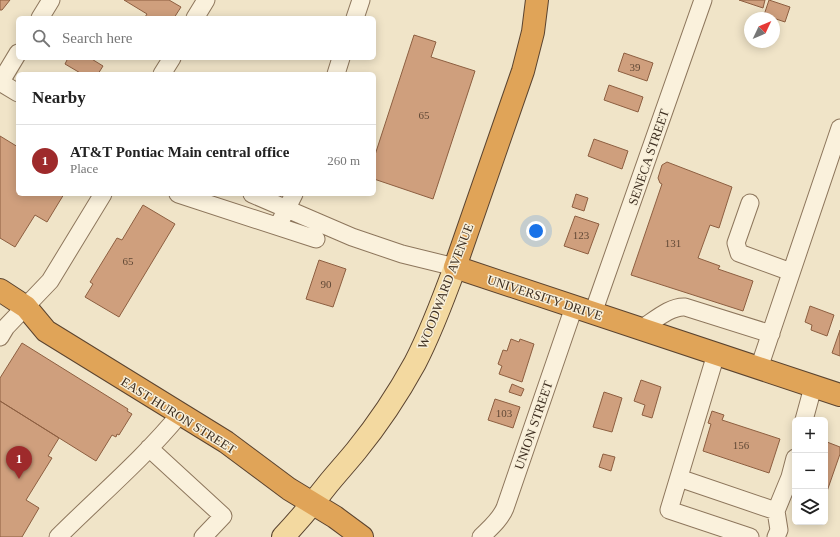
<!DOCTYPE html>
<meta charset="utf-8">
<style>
:root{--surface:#fff;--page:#f6f6f6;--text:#222;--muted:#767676;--line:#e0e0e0;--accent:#9e2a2b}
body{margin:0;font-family:Georgia,serif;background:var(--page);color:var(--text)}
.controls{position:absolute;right:12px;bottom:12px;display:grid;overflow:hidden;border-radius:6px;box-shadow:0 2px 10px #0003}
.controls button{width:36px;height:36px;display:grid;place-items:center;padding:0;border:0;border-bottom:1px solid var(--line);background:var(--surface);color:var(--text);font:20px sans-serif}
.compass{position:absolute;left:744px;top:12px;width:36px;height:36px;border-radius:50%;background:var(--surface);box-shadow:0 2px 10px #0003;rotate:46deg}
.you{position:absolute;left:536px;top:231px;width:14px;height:14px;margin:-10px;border:3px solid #fff;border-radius:50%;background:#1a73e8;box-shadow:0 0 0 6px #1a73e833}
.badge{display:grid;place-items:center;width:26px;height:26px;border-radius:50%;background:var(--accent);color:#fff;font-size:13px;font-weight:700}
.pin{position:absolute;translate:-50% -33px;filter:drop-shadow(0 1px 2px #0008)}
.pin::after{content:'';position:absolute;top:21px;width:14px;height:12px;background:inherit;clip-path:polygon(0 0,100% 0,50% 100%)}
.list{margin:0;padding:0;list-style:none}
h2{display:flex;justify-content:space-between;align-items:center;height:52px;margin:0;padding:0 16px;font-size:17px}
h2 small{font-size:13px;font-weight:400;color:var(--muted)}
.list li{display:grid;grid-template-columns:26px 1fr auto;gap:12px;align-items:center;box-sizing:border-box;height:72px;padding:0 16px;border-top:1px solid var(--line)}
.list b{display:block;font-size:15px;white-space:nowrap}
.list p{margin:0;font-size:13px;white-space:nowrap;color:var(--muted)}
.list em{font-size:13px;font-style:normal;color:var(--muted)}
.icon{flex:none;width:22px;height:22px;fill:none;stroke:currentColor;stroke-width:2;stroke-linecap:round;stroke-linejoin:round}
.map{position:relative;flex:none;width:840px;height:537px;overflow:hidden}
.search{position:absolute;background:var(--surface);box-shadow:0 2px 10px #0003;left:16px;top:16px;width:360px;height:44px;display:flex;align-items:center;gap:10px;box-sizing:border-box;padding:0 14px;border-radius:6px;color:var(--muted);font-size:15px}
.panel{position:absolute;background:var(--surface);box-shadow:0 2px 10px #0003;left:16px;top:72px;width:360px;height:124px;border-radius:6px}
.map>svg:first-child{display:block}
</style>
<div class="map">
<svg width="840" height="537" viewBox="0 0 840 537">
<rect width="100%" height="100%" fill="#f0e4c8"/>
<path fill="#cf9f7d" stroke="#8d5f41" d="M 0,0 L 10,0 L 2,10 L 0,10 Z
M 124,0 L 169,0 L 181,7 L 174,18 L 147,18 L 145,17 L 147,14 Z
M 739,0 L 765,0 L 763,8 Z
M 769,0 L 790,7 L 785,22 L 764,15 Z
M 414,35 L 436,42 L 431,57 L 475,71 L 433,199 L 374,179 L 374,158 Z
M 624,53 L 653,63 L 647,81 L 618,71 Z
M 68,58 L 90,58 L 103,66 L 98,74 L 82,74 L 65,64 Z
M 609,85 L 643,97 L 638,112 L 604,100 Z
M 0,136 L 18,147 L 18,194 L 64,194 L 47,222 L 35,215 L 15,247 L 0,238 Z
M 594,139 L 628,151 L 622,169 L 588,156 Z
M 667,162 L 732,187 L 719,228 L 710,225 L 698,258 L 720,266 L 718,269 L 753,281 L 743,311 L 631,275 L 662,184 L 660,183 L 658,178 L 662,165 Z
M 576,194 L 588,198 L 584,211 L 572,207 Z
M 143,205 L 175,224 L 119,317 L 85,297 L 93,284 L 90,282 L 117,238 L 122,240 Z
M 575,216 L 599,224 L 588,254 L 564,246 Z
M 319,260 L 346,269 L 333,307 L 306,299 Z
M 810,306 L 834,315 L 827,336 L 811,330 L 812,325 L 805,322 Z
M 840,330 L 840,356 L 832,353 Z
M 511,339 L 519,342 L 520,339 L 534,344 L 522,382 L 499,374 L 502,366 L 498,364 L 503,350 L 507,351 Z
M 22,343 L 128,409 L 127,411 L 132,414 L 119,435 L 117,434 L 116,437 L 112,435 L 96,461 L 0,401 L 0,378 Z
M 641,380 L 661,387 L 652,418 L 642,415 L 645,405 L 634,401 Z
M 512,384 L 524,389 L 521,396 L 509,392 Z
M 604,392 L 622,398 L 612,432 L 593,427 Z
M 495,399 L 520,407 L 513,428 L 488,420 Z
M 0,401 L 59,438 L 48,456 L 52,458 L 26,500 L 39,508 L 22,537 L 0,537 Z
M 712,411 L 724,415 L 722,420 L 780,439 L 769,473 L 703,451 L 711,424 L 708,423 Z
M 827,442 L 840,447 L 840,454 L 825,497 L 825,447 Z
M 603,454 L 615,457 L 611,471 L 599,467 Z"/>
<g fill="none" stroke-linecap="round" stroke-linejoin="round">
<defs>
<path id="minor" d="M 40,18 L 51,0
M 195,18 L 206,0
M 355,18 L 361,0
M 162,74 L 172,58
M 336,74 L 341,58
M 0,82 L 18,93
M 0,83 L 18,53
M 178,194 L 316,239
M 252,194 L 352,237 L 402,254 L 455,267
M 750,203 L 736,243 L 739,253 L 791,272
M 281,220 L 294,194
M 593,313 L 703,0
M 641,329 C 654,321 670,306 685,307 L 771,334
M 0,337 L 6,327 L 50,281 L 103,194
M 716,354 L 669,510 L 750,537
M 759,368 L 840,128
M 804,420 L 813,387
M 149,448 L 223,516 L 203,537
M 679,478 L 776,511
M 58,537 C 99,496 143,459 180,414
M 481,537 C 490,528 500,520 505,508 L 574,307
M 776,537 L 779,530 L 776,511 L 790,477 L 795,458"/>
<path id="major" d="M 283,537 C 299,520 314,502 328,484 C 337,473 347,462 356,451 C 378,424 398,394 415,363 C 431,332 443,300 455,267"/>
<path id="highway" d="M 537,0 L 533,32 L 523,71 L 455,267 L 840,395
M 0,290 L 26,307 L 46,331 L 226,442 L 289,489 L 335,517 L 362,537"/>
</defs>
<use href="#minor" stroke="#8d765c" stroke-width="19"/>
<use href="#major" stroke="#5b4430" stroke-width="24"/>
<use href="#highway" stroke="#5b4430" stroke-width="24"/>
<use href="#minor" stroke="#faf1dc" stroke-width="17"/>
<use href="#major" stroke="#f3d9a0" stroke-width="22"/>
<use href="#highway" stroke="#e0a458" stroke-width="22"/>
</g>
<g text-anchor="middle" stroke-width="3" stroke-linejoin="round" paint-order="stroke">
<g font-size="11" fill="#624a37">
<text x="635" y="71">39</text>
<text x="424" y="119">65</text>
<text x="581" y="239">123</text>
<text x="673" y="247">131</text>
<text x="128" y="265">65</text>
<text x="326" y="288">90</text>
<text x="504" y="417">103</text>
<text x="741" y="449">156</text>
</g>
<g font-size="13" fill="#3d2e20" stroke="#f7eed8">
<text transform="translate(648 157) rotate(-71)" y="5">SENECA STREET</text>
<text transform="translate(445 286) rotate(-69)" y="5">WOODWARD AVENUE</text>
<text transform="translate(545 297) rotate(18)" y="5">UNIVERSITY DRIVE</text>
<text transform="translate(179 415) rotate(32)" y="5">EAST HURON STREET</text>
<text transform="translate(533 425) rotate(-71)" y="5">UNION STREET</text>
</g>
</g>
</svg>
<div class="controls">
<button>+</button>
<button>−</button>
<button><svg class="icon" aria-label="layers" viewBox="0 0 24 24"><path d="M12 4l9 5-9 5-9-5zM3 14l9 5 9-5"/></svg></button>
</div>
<svg class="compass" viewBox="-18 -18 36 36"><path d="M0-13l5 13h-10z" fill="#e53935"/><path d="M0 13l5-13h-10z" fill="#767676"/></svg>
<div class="you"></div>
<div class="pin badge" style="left:19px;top:479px">1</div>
<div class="search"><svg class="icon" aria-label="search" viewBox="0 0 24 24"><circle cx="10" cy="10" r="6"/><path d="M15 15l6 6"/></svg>Search here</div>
<section class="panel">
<h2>Nearby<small></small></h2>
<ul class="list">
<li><span class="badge">1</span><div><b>AT&amp;T Pontiac Main central office</b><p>Place</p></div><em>260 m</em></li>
</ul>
</section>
</div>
